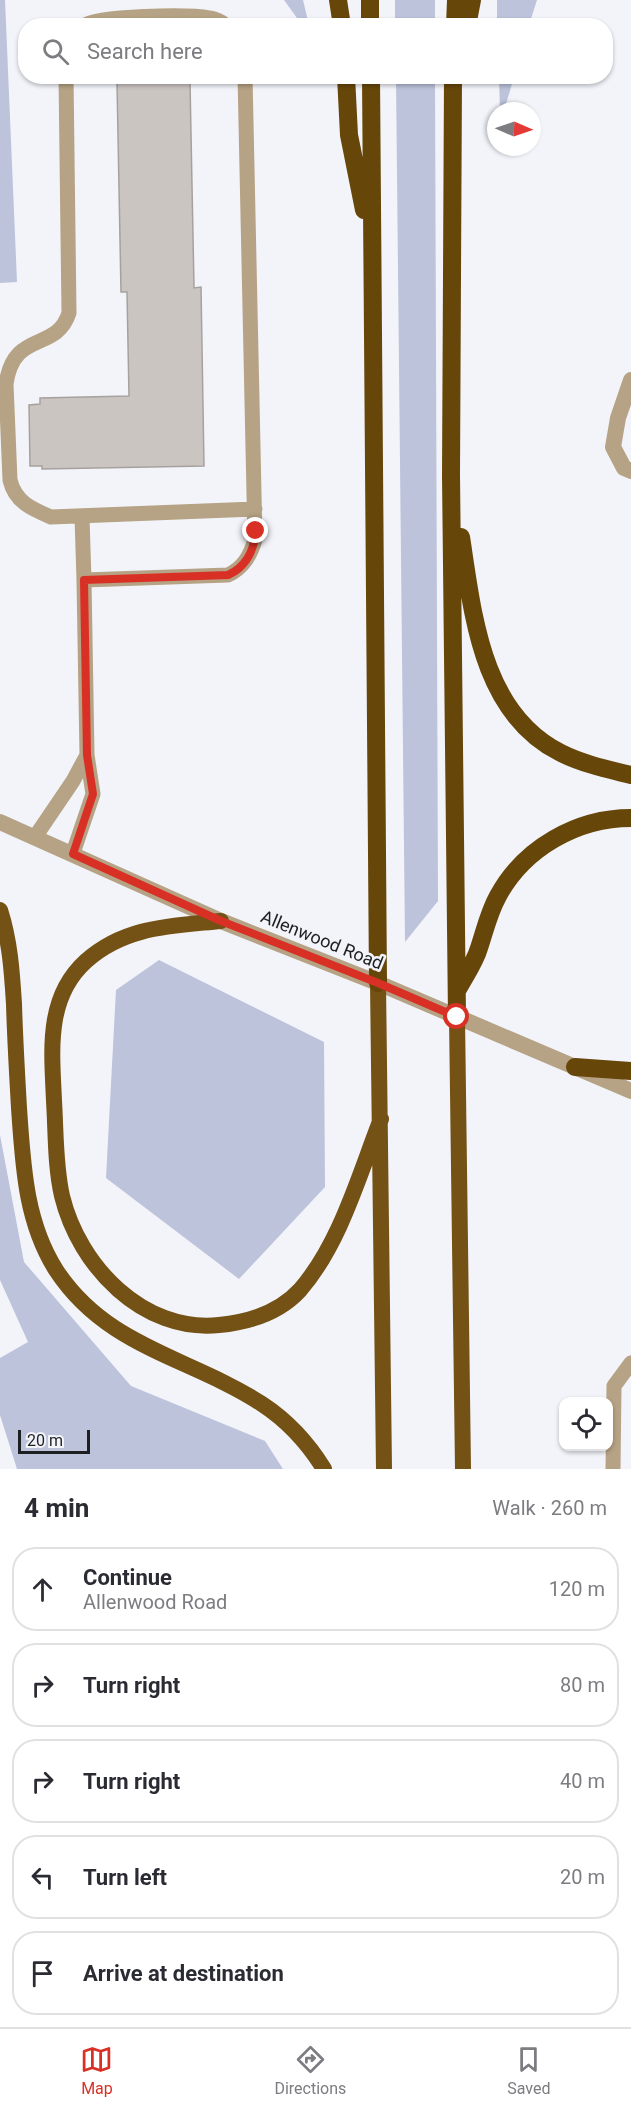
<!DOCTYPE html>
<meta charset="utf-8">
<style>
:root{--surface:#fff;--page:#f2f2f3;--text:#2b2b33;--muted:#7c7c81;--line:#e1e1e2;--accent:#d93025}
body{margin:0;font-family:Roboto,sans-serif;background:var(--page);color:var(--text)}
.controls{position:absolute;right:18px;bottom:18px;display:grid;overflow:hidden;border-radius:12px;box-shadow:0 2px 4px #0004}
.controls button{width:54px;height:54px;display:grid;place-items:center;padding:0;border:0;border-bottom:2px solid var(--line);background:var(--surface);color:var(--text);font:30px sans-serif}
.compass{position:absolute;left:487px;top:102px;width:54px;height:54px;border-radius:50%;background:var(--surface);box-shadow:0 2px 4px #0004;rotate:92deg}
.scale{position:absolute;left:18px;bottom:15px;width:72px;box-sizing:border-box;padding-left:6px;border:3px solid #1e1f21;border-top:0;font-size:16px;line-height:21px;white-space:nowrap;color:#1e1f21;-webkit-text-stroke:4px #f2f4fa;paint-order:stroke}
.stop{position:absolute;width:18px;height:18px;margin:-14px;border:4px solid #d93025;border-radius:50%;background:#fff}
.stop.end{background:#d93025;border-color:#fff;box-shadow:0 2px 6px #0008}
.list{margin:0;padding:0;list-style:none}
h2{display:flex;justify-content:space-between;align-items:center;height:78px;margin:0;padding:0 24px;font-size:26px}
h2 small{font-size:20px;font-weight:400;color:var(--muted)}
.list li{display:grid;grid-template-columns:39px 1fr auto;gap:18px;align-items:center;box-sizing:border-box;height:84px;margin:0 12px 12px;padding:0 12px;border:2px solid var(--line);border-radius:24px}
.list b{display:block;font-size:22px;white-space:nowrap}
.list p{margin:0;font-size:20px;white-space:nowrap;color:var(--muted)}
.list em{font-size:20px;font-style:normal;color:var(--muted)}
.icon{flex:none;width:33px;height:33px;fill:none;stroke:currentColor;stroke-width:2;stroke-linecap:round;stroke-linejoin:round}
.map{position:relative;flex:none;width:631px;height:1469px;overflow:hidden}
.search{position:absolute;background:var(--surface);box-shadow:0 2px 4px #0004;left:18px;right:18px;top:18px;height:66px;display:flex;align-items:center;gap:15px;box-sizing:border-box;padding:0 21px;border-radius:24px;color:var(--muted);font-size:22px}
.sheet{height:558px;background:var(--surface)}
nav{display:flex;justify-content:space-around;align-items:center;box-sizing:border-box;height:84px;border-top:2px solid var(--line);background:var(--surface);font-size:16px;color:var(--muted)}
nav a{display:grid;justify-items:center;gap:3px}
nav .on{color:var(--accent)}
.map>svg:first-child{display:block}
</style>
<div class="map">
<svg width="631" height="1469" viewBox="0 0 631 1469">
<rect width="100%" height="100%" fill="#f2f4fa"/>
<path fill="#bcc3db" d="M 0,0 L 5,0 L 17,282 L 0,283 Z
M 284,0 L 303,0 L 309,25 L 302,25 Z
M 395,0 L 435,0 L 435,25 L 395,25 Z
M 497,0 L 537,0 L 529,25 L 497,25 Z
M 396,77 L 435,77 L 438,901 L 405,942 Z
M 499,77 L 514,77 L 504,111 L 500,111 Z
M 159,960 L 324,1042 L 325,1187 L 239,1279 L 106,1178 L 116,990 Z
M 0,1135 L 24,1262 L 131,1386 L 265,1441 L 283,1469 L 17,1469 L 0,1415 L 0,1358 L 28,1342 L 0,1280 Z"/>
<path fill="#cbc5c2" stroke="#a7a19d" stroke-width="1.5" d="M 120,76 L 183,76 L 183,82 L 190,82 L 194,288 L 201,287 L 204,466 L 42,469 L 42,466 L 30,466 L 29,405 L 40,404 L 40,398 L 129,396 L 127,292 L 121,292 L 117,83 L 120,83 Z"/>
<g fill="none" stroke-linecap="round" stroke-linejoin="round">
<path stroke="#b6a284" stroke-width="15" d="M 83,26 C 98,15 189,14 210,18 C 217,19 222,22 227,26
M 66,76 L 69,313 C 56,353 14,329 6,384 L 10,480 C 15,502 32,509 51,517 L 255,509
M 82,517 L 84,580
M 35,837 L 73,781 L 87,755
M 73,853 L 93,794 L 87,755 L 84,580 L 228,575 C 243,568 250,556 255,540 L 245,76
M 613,1469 L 614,1386 L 631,1363"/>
<path stroke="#b6a284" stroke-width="16" d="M 631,380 L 618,418 L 613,447 L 624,468 L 631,471"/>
<path stroke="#b6a284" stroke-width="16" d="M 0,822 L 221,921 L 378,983 L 631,1091"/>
<path stroke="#745114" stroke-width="16" d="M 0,910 C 10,941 12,972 14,1004 C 15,1039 17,1073 19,1108 C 23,1164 25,1221 56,1270 C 107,1348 190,1357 262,1404 C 288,1421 308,1443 324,1469
M 221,921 C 172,926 125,926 86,961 C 45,998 52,1052 54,1101 C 56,1132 55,1165 62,1196 C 79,1266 143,1333 219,1325 C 250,1322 279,1313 300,1290 C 340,1244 359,1175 381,1119
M 378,983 L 384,1469
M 457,1017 L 463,1469"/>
<path stroke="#674609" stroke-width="18" d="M 338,0 L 342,26
M 370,0 L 370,26
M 455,26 L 456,0
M 467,26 L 472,0
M 346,76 L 349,135 L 364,210
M 371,76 L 378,983
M 453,76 L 451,475 L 457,1017
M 461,537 C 473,614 481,713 561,753 C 583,764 607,769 631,775
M 458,989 C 465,976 475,962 479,948 C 485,930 489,912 498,896 C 524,848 577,818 631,818
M 575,1067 L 631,1071"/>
</g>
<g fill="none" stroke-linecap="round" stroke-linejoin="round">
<path stroke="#d93025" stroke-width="8" d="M 256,531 C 254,550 246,567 228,575 L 84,580 L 87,755 L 93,794 L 73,854 L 221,921 L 378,983 L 457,1017"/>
</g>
<g text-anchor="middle" stroke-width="5" stroke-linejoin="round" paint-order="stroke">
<g font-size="18" fill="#1e1f21" stroke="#f2f4fa">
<text transform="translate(322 940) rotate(22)" y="6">Allenwood Road</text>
</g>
</g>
</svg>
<div class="controls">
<button><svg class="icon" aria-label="locate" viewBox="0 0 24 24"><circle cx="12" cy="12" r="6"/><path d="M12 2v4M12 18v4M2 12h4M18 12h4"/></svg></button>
</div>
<svg class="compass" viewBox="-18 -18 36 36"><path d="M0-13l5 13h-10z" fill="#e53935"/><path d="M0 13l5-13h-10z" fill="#7c7c81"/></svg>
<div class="scale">20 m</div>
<div class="stop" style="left:457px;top:1017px"></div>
<div class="stop end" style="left:256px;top:531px"></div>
<div class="search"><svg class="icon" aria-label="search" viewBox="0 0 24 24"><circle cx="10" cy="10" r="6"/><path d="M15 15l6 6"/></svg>Search here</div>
</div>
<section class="sheet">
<h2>4 min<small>Walk · 260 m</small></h2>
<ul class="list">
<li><svg class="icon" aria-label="ahead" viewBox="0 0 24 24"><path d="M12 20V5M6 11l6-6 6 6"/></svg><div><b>Continue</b><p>Allenwood Road</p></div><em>120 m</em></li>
<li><svg class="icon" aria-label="right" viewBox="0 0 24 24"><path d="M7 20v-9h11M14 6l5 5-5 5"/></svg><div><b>Turn right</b></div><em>80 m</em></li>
<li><svg class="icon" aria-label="right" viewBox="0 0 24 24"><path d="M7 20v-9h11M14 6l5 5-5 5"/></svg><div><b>Turn right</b></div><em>40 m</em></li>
<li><svg class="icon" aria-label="left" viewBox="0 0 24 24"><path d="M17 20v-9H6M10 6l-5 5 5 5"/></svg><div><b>Turn left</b></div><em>20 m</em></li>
<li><svg class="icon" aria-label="arrive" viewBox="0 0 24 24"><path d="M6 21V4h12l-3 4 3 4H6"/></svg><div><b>Arrive at destination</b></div></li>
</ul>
</section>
<nav>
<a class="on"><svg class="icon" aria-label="map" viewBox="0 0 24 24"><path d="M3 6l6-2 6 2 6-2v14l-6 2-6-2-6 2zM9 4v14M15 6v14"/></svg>Map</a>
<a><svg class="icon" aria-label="directions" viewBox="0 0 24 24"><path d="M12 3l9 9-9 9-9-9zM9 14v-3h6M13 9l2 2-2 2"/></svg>Directions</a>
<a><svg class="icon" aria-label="saved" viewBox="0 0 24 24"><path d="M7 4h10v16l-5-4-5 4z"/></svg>Saved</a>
</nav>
